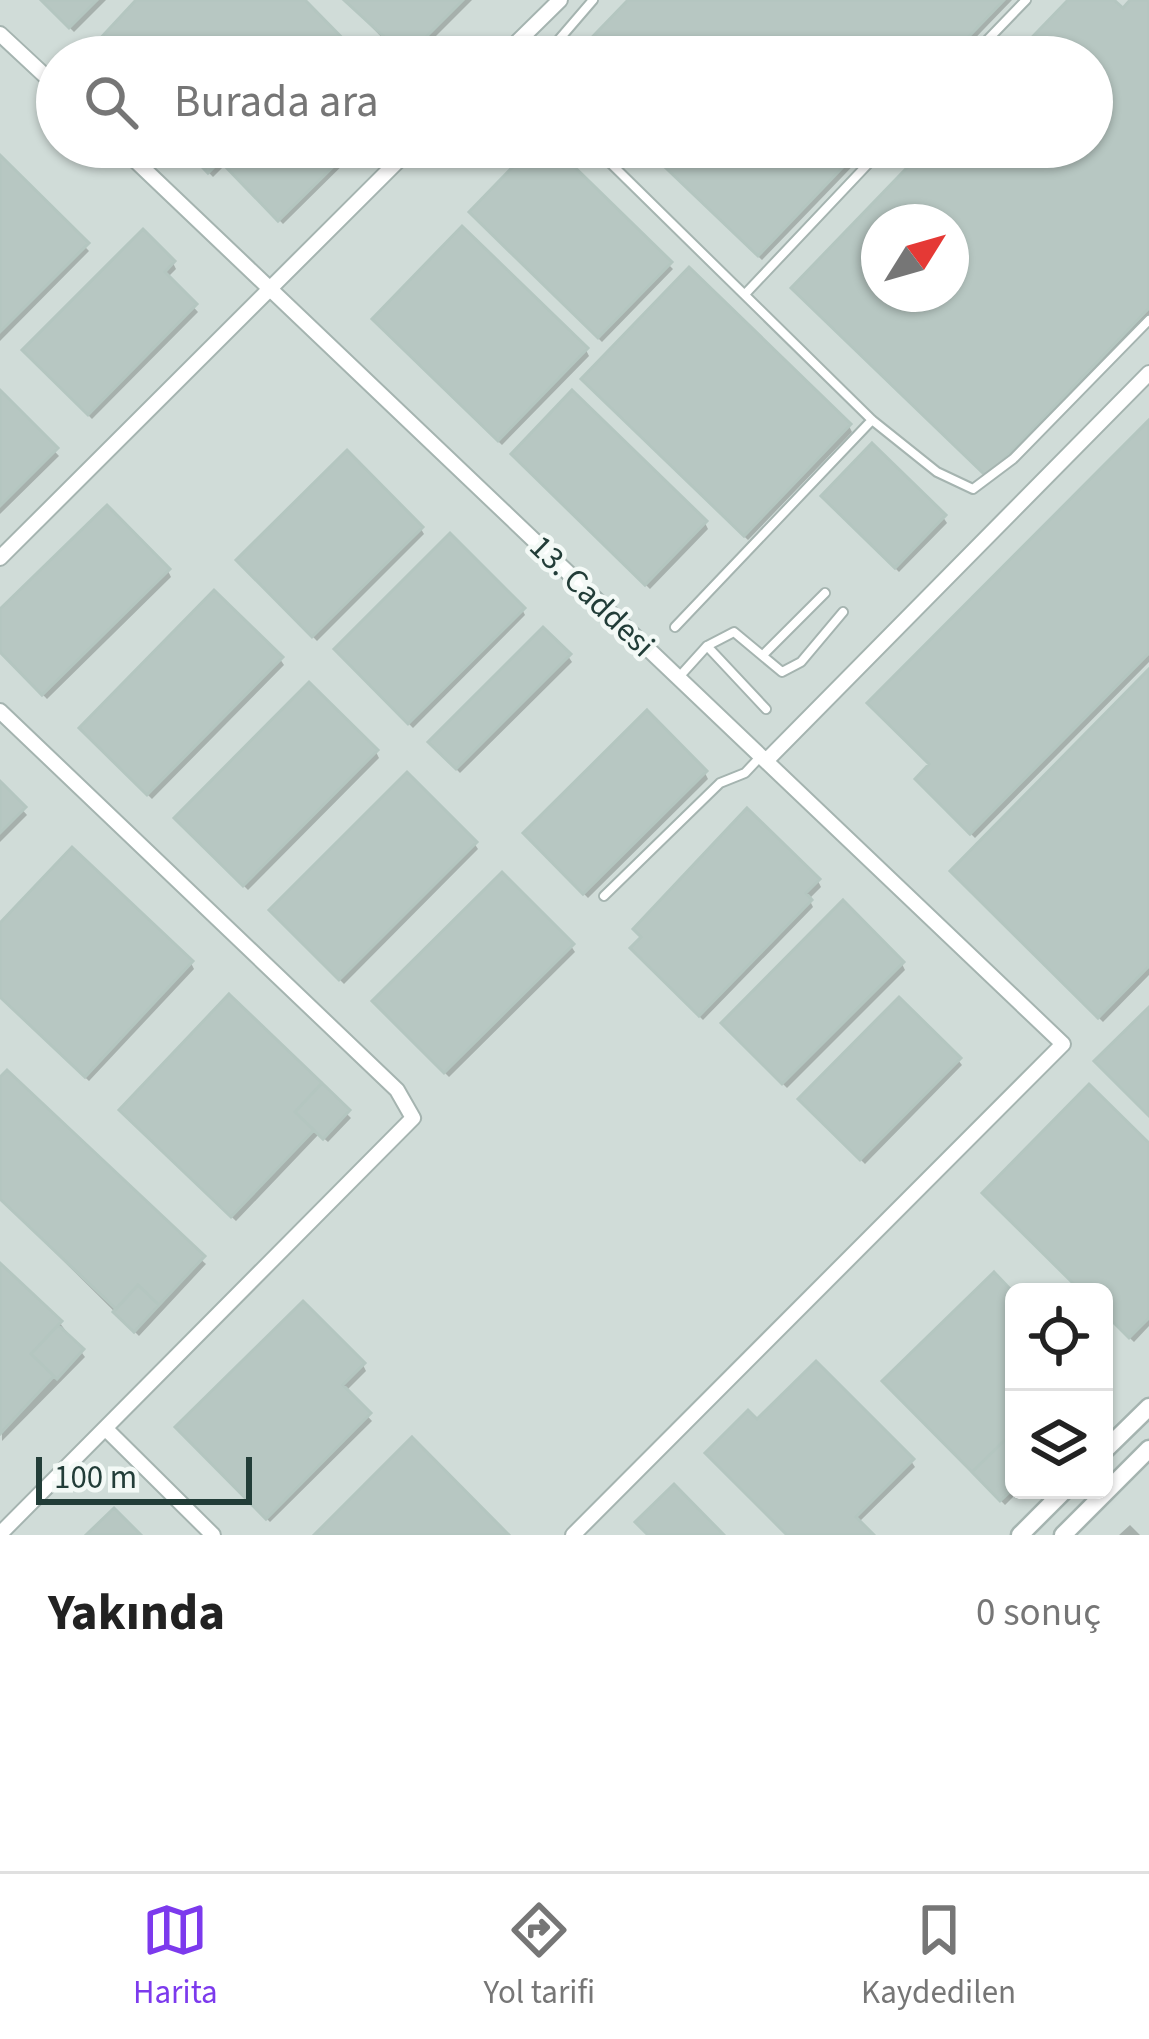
<!DOCTYPE html>
<html lang="tr">
<meta charset="utf-8">
<style>
:root{--surface:#fff;--page:#f2f2f2;--text:#222;--muted:#767676;--line:#e0e0e0;--accent:#7c3aed}
body{margin:0;font-family:"Source Sans 3",sans-serif;background:var(--page);color:var(--text)}
.controls{position:absolute;right:36px;bottom:36px;display:grid;overflow:hidden;border-radius:18px;box-shadow:0 3px 9px #0004}
.controls button{width:108px;height:108px;display:grid;place-items:center;padding:0;border:0;border-bottom:3px solid var(--line);background:var(--surface);color:var(--text);font:60px sans-serif}
.compass{position:absolute;left:861px;top:204px;width:108px;height:108px;border-radius:50%;background:var(--surface);box-shadow:0 3px 9px #0004;rotate:53deg}
.scale{position:absolute;left:36px;bottom:30px;width:216px;box-sizing:border-box;padding-left:12px;border:6px solid #223d38;border-top:0;font-size:33px;line-height:42px;white-space:nowrap;color:#223d38;-webkit-text-stroke:9px #f3f9f6;paint-order:stroke}
.list{margin:0;padding:0;list-style:none}
h2{display:flex;justify-content:space-between;align-items:center;height:156px;margin:0;padding:0 48px;font-size:51px}
h2 small{font-size:39px;font-weight:400;color:var(--muted)}
.icon{flex:none;width:66px;height:66px;fill:none;stroke:currentColor;stroke-width:2;stroke-linecap:round;stroke-linejoin:round}
.map{position:relative;flex:none;width:1149px;height:1535px;overflow:hidden}
.search{position:absolute;background:var(--surface);box-shadow:0 3px 9px #0004;left:36px;right:36px;top:36px;height:132px;display:flex;align-items:center;gap:30px;box-sizing:border-box;padding:0 42px;border-radius:66px;color:var(--muted);font-size:45px}
.sheet{height:336px;background:var(--surface)}
nav{display:flex;justify-content:space-around;align-items:center;box-sizing:border-box;height:168px;border-top:3px solid var(--line);background:var(--surface);font-size:33px;color:var(--muted)}
nav a{display:grid;justify-items:center;gap:6px}
nav .on{color:var(--accent)}
.map>svg:first-child{display:block}
</style>
<div class="map">
<svg width="1149" height="1535" viewBox="0 0 1149 1535">
<rect width="100%" height="100%" fill="#e2ece9"/>
<path fill="#d0dcd8" fill-rule="evenodd" d="M 0,0 L 1149,0 L 1149,1535 L 0,1535 ZM 57,57 L 1092,57 L 1092,147 L 57,147 ZM 879,222 L 951,222 L 951,294 L 879,294 ZM 1014,1292 L 1104,1292 L 1104,1490 L 1014,1490 Z"/>
<path fill="#0003" fill-rule="evenodd" d="M 42,0 L 106,0 L 74,32 Z
M 345,0 L 472,0 L 415,57 L 401,57 Z
M 632,0 L 1012,0 L 957,57 L 577,57 Z
M 1072,0 L 1110,0 L 1123,12 L 1135,0 L 1149,0 L 1149,317 L 992,481 L 798,295 L 931,147 L 1092,147 L 1092,57 L 1017,57 ZM 879,222 L 951,222 L 951,294 L 879,294 Z
M 184,147 L 361,147 L 283,224 L 225,165 L 213,177 Z
M 536,147 L 550,147 L 673,269 L 602,342 L 472,213 Z
M 645,147 L 871,147 L 762,260 Z
M 0,159 L 89,251 L 0,341 Z
M 173,263 L 176,269 L 167,278 L 198,312 L 92,419 L 30,356 Z
M 379,325 L 586,350 L 589,356 L 502,445 Z
M 588,386 L 849,426 L 852,432 L 748,540 Z
M 0,394 L 59,456 L 0,514 Z
M 1149,424 L 1149,662 L 975,838 L 922,785 Z
M 518,460 L 705,523 L 708,529 L 650,589 Z
M 824,497 L 943,517 L 947,523 L 899,572 Z
M 421,529 L 424,534 L 317,641 L 243,566 Z
M 168,571 L 171,577 L 47,699 L 0,651 L 0,614 Z
M 522,609 L 525,615 L 413,728 L 341,655 Z
M 568,656 L 572,662 L 460,773 L 436,748 Z
M 280,659 L 284,665 L 152,799 L 86,734 Z
M 1149,673 L 1149,975 L 1103,1022 L 957,877 Z
M 376,752 L 379,758 L 248,890 L 182,824 Z
M 705,773 L 708,779 L 588,898 L 530,839 Z
M 0,785 L 27,815 L 0,842 Z
M 474,843 L 478,849 L 344,984 L 276,916 Z
M 818,881 L 821,887 L 809,899 L 813,907 L 703,1020 L 637,954 Z
M 0,927 L 191,963 L 194,969 L 89,1081 L 0,997 Z
M 571,946 L 575,952 L 449,1077 L 379,1007 Z
M 902,964 L 905,970 L 787,1088 L 728,1029 Z
M 229,998 L 351,1118 L 328,1142 L 319,1134 L 236,1221 L 126,1116 Z
M 958,1060 L 962,1065 L 865,1164 L 806,1106 Z
M 0,1081 L 206,1264 L 139,1336 L 0,1198 Z
M 1149,1148 L 1149,1326 L 1134,1342 L 1104,1313 Z
M 0,1267 L 60,1323 L 85,1357 L 2,1441 Z
M 1014,1297 L 1012,1441 L 1014,1490 L 1020,1490 L 1005,1505 L 889,1387 Z
M 363,1365 L 366,1371 L 345,1392 L 372,1421 L 270,1522 L 182,1434 Z
M 757,1423 L 911,1461 L 915,1467 L 858,1523 Z
M 1130,1525 L 1140,1535 L 1119,1535 Z"/>
<path fill="#b7c7c2" stroke="#b4c6c0" stroke-width="3" fill-rule="evenodd" d="M 41,0 L 97,0 L 69,28 Z
M 136,0 L 305,0 L 361,57 L 83,57 Z
M 344,0 L 463,0 L 406,57 Z
M 628,0 L 1004,0 L 949,57 L 573,57 Z
M 1068,0 L 1114,0 L 1123,8 L 1130,0 L 1149,0 L 1149,308 L 987,477 L 791,288 L 927,147 L 1092,147 L 1092,57 L 1013,57 ZM 879,222 L 951,222 L 951,294 L 879,294 Z
M 183,147 L 353,147 L 278,221 L 220,161 L 208,173 Z
M 532,147 L 554,147 L 672,262 L 598,338 L 469,212 Z
M 644,147 L 862,147 L 758,256 Z
M 0,155 L 89,243 L 0,332 Z
M 462,226 L 588,348 L 498,441 L 372,319 Z
M 143,229 L 175,261 L 165,272 L 197,304 L 88,415 L 22,350 Z
M 689,267 L 851,424 L 744,536 L 581,379 Z
M 0,390 L 58,448 L 0,506 Z
M 572,390 L 707,521 L 645,585 L 511,454 Z
M 1149,420 L 1149,653 L 970,834 L 915,779 L 929,764 L 867,703 Z
M 872,443 L 946,515 L 895,568 L 821,496 Z
M 347,450 L 423,527 L 312,637 L 236,560 Z
M 107,505 L 170,569 L 42,695 L 0,652 L 0,609 Z
M 450,533 L 525,608 L 408,724 L 334,649 Z
M 214,590 L 283,657 L 147,795 L 79,728 Z
M 543,627 L 571,654 L 456,769 L 428,742 Z
M 1149,669 L 1149,966 L 1098,1018 L 950,871 Z
M 309,682 L 378,750 L 243,886 L 174,818 Z
M 647,710 L 707,771 L 583,894 L 523,833 Z
M 407,772 L 477,842 L 339,980 L 269,910 Z
M 0,781 L 26,807 L 0,833 Z
M 747,808 L 820,879 L 806,893 L 812,900 L 699,1016 L 630,948 L 641,937 L 633,929 Z
M 72,847 L 193,961 L 85,1077 L 0,997 L 0,923 Z
M 502,872 L 574,944 L 444,1073 L 372,1001 Z
M 843,900 L 904,962 L 782,1084 L 721,1023 Z
M 229,994 L 322,1083 L 295,1112 L 314,1130 L 231,1217 L 119,1110 Z
M 899,997 L 961,1058 L 860,1160 L 798,1099 Z
M 1149,1007 L 1149,1116 L 1094,1061 Z
M 7,1070 L 205,1256 L 159,1305 L 138,1285 L 116,1309 L 0,1199 L 0,1077 Z
M 322,1083 L 350,1110 L 323,1139 L 295,1112 Z
M 1089,1084 L 1149,1143 L 1149,1318 L 1129,1338 L 1104,1313 L 1104,1292 L 1082,1292 L 982,1193 Z
M 0,1263 L 62,1321 L 31,1354 L 54,1376 L 0,1434 Z
M 994,1272 L 1014,1293 L 1014,1431 L 972,1472 L 882,1381 Z
M 138,1285 L 159,1305 L 134,1332 L 113,1312 Z
M 303,1301 L 365,1363 L 343,1385 L 371,1413 L 266,1519 L 175,1427 Z
M 58,1325 L 84,1349 L 57,1379 L 31,1354 Z
M 816,1361 L 914,1459 L 856,1517 L 874,1535 L 787,1535 L 705,1453 L 748,1410 L 757,1419 Z
M 1010,1435 L 1014,1488 L 1000,1501 L 972,1472 Z
M 412,1437 L 509,1535 L 314,1535 Z
M 674,1484 L 724,1535 L 648,1535 L 635,1522 Z
M 114,1508 L 141,1535 L 86,1535 Z"/>
<g fill="none" stroke-linecap="round" stroke-linejoin="round">
<defs>
<path id="service" d="M 544,57 L 593,0
M 971,57 L 1026,0
M 594,147 L 872,420 L 937,472 L 973,489 L 1013,459 L 1149,320
M 747,292 L 884,147
M 675,627 L 872,420
M 707,646 L 766,709
M 764,654 L 825,593
M 679,677 L 707,646 L 734,632 L 782,672 L 801,662 L 843,612
M 604,896 L 720,783 L 745,773 L 761,756"/>
<path id="minor" d="M 0,34 L 57,87
M 502,57 L 560,0
M 121,147 L 1063,1044 L 573,1535
M 0,558 L 412,147
M 0,711 L 397,1090 L 413,1118 L 0,1534
M 766,761 L 1149,373
M 108,1431 L 213,1535"/>
<path id="tertiary" d="M 1104,1451 L 1149,1407
M 1020,1535 L 1065,1490
M 1063,1535 L 1149,1449"/>
</defs>
<use href="#service" stroke="#a5b4b0" stroke-width="12"/>
<use href="#minor" stroke="#a5b4b0" stroke-width="18"/>
<use href="#tertiary" stroke="#a5b4b0" stroke-width="21"/>
<use href="#service" stroke="#fff" stroke-width="8"/>
<use href="#minor" stroke="#fff" stroke-width="14"/>
<use href="#tertiary" stroke="#fff" stroke-width="16"/>
</g>
<g text-anchor="middle" stroke-width="9" stroke-linejoin="round" paint-order="stroke">
<g font-size="33" fill="#223d38" stroke="#f3f9f6">
<text transform="translate(593 595) rotate(44)" y="12">13. Caddesi</text>
</g>
</g>
</svg>
<div class="controls">
<button><svg class="icon" aria-label="locate" viewBox="0 0 24 24"><circle cx="12" cy="12" r="6"/><path d="M12 2v4M12 18v4M2 12h4M18 12h4"/></svg></button>
<button><svg class="icon" aria-label="layers" viewBox="0 0 24 24"><path d="M12 4l9 5-9 5-9-5zM3 14l9 5 9-5"/></svg></button>
</div>
<svg class="compass" viewBox="-18 -18 36 36"><path d="M0-13l5 13h-10z" fill="#e53935"/><path d="M0 13l5-13h-10z" fill="#767676"/></svg>
<div class="scale">100 m</div>
<div class="search"><svg class="icon" aria-label="search" viewBox="0 0 24 24"><circle cx="10" cy="10" r="6"/><path d="M15 15l6 6"/></svg>Burada ara</div>
</div>
<section class="sheet">
<h2>Yakında<small>0 sonuç</small></h2>
<ul class="list">
</ul>
</section>
<nav>
<a class="on"><svg class="icon" aria-label="map" viewBox="0 0 24 24"><path d="M3 6l6-2 6 2 6-2v14l-6 2-6-2-6 2zM9 4v14M15 6v14"/></svg>Harita</a>
<a><svg class="icon" aria-label="directions" viewBox="0 0 24 24"><path d="M12 3l9 9-9 9-9-9zM9 14v-3h6M13 9l2 2-2 2"/></svg>Yol tarifi</a>
<a><svg class="icon" aria-label="saved" viewBox="0 0 24 24"><path d="M7 4h10v16l-5-4-5 4z"/></svg>Kaydedilen</a>
</nav>
